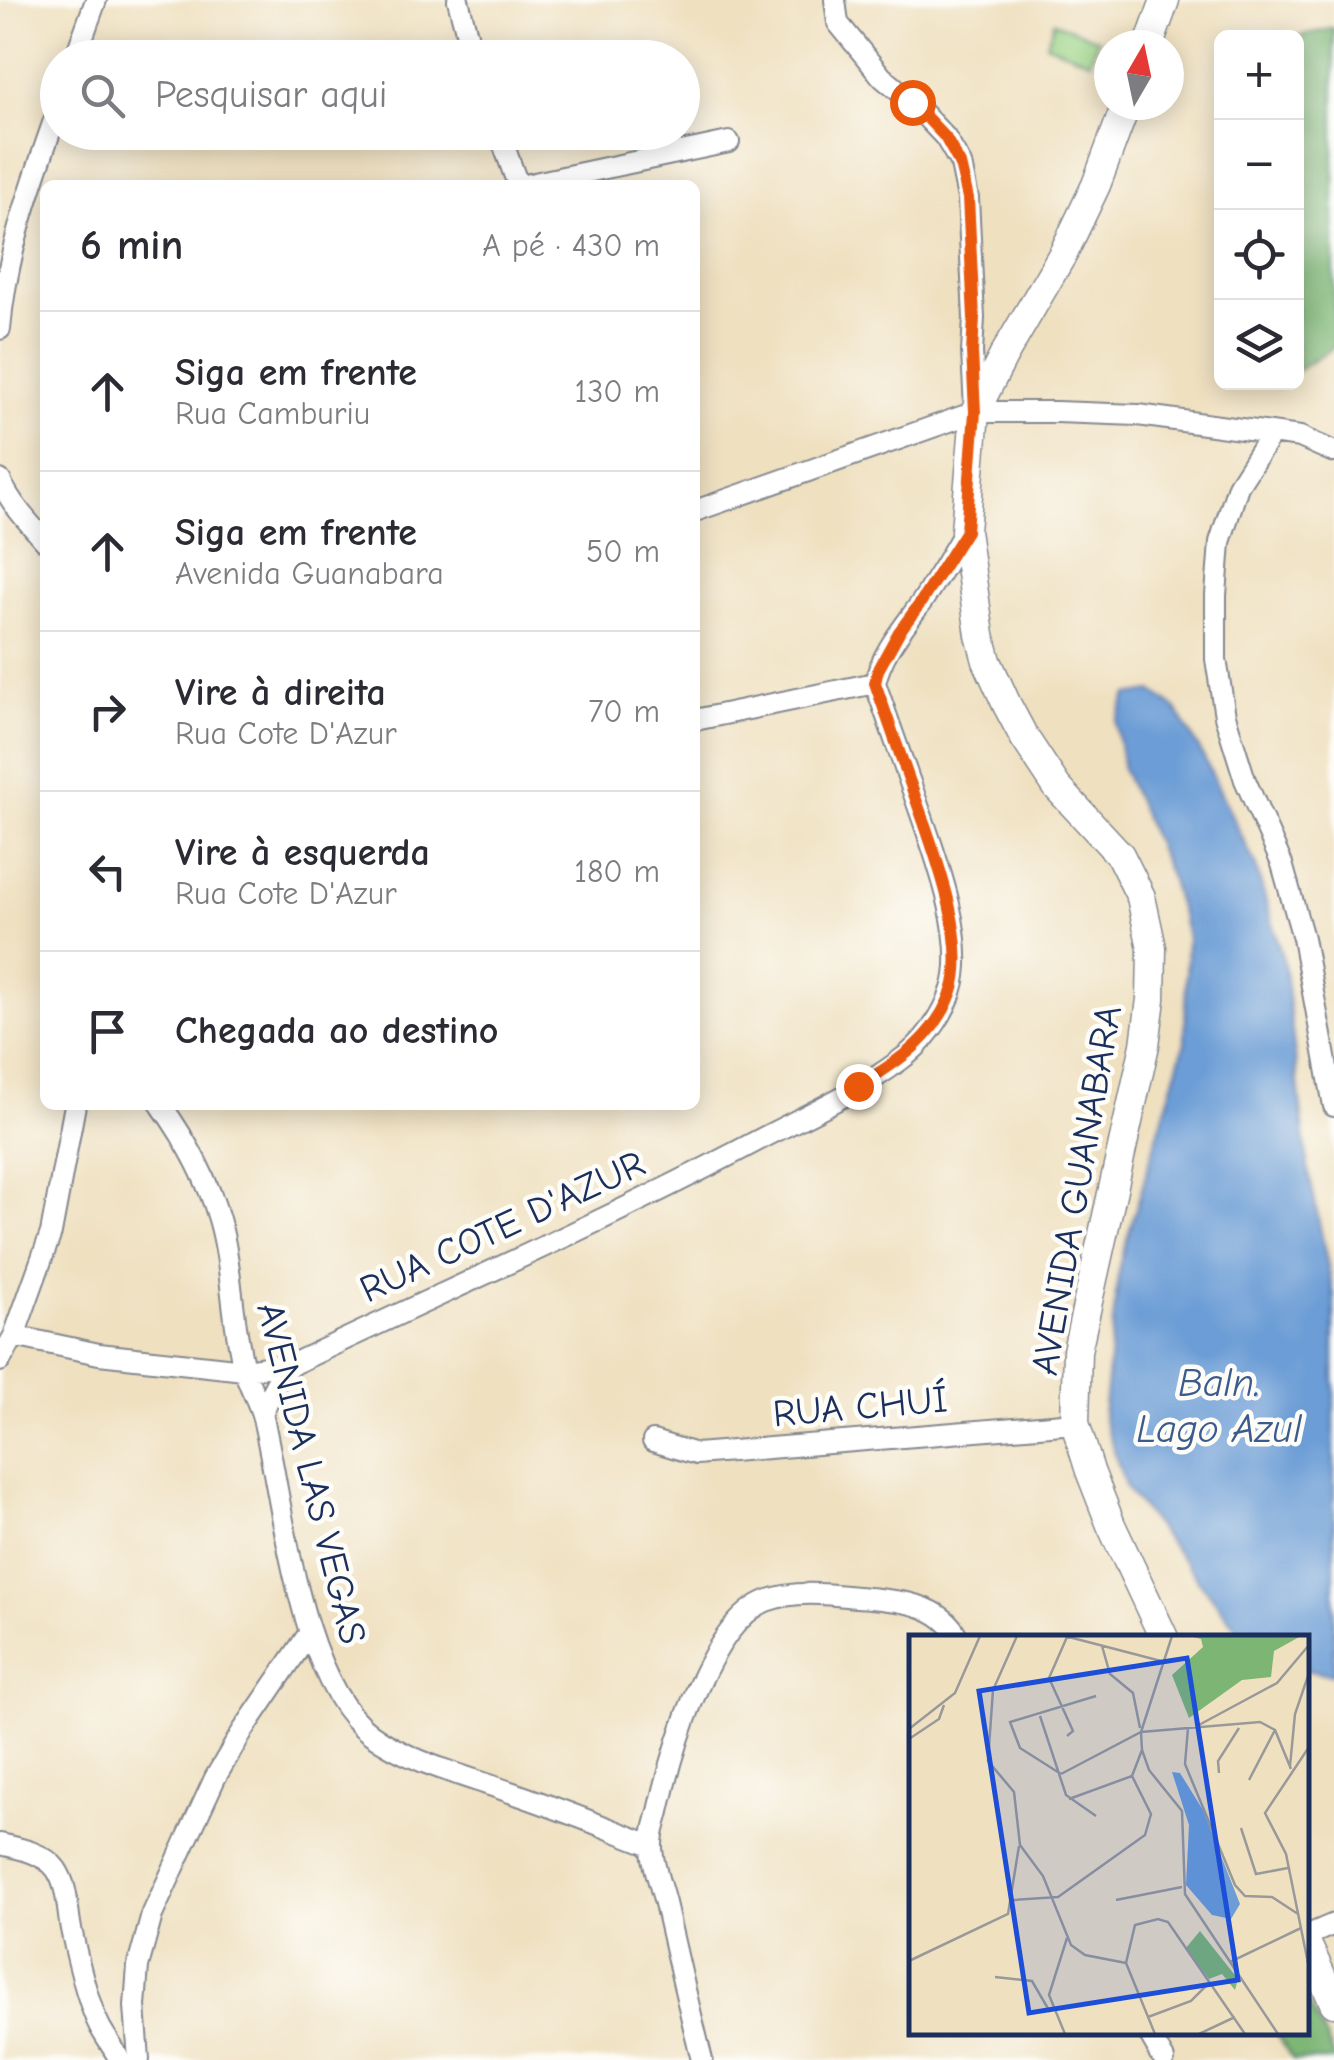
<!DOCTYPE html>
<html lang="pt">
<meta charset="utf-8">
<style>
:root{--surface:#fff;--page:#f7f7f7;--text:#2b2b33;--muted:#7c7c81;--line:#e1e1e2}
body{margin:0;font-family:"Comic Neue",sans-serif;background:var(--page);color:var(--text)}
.controls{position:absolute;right:30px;top:30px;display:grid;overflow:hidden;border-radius:15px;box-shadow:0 5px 25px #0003}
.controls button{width:90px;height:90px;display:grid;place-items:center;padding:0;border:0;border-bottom:2px solid var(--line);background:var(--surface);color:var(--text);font:50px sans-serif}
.compass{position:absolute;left:1094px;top:30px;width:90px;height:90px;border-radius:50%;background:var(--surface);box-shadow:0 5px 25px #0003;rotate:9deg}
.stop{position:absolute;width:30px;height:30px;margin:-22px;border:8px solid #ea580c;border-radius:50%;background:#fff}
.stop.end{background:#ea580c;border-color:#fff;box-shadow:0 2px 10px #0008}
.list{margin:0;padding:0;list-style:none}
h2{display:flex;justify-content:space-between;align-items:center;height:130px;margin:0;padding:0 40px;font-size:42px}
h2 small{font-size:32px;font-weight:400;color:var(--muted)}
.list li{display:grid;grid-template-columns:65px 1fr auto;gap:30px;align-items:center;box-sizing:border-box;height:160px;padding:0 40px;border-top:2px solid var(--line)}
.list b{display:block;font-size:38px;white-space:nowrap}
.list p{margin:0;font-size:32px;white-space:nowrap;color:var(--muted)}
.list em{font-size:32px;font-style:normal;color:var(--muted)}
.icon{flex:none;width:55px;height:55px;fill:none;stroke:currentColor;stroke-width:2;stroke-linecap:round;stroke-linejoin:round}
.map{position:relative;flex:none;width:1334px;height:2060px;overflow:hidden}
.search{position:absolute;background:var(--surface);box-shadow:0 5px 25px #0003;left:40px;top:40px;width:660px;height:110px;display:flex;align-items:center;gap:25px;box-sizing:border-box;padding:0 35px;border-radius:55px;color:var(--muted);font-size:38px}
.panel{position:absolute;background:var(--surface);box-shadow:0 5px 25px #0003;left:40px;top:180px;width:660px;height:930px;border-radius:15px}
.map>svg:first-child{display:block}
</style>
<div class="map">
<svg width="1334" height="2060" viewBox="0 0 1334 2060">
<rect width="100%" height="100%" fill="#fdfcf7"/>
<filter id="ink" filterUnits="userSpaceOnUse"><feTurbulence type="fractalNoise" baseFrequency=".01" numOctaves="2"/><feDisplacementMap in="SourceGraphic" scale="20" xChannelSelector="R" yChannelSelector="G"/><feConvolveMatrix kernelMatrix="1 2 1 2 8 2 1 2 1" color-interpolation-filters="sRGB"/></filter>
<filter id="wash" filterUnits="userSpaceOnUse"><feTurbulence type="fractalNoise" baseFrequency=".0048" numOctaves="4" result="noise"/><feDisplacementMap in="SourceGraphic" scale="40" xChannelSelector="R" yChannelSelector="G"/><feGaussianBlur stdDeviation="2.25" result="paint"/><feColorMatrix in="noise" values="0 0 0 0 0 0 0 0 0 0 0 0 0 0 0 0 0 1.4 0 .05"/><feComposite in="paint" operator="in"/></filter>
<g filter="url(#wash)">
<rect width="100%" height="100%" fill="#efe0c0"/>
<path fill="#9cd487" stroke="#5c8272" stroke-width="2.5" d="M 1054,22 L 1098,39 L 1090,61 L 1046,44 Z"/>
<path fill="#7db674" stroke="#4c7269" stroke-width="2.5" d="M 1334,28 L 1334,347 L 1297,371 L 1295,37 Z
M 1307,1999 L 1334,2055 L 1334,2060 L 1293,2060 L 1276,2033 L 1306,2032 Z"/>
<path fill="#6c9dd6" stroke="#44669a" stroke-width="2.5" d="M 1152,691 L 1176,709 L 1201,752 L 1255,864 L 1284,963 L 1308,1168 L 1334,1296 L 1334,1674 L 1307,1671 L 1306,1638 L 1248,1637 L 1235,1626 L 1126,1488 L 1103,1417 L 1119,1266 L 1185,1042 L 1187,936 L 1169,873 L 1123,770 L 1116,723 L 1127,695 Z"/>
</g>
<g filter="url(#ink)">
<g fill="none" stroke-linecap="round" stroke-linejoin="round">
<defs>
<path id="street" d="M 458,0 L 473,58
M 835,0 L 838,23 L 882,77 L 912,102 L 945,137 L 961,164 L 968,198 L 974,318 L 972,352 L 975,409
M 75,58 L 96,0
M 499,132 L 518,185
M 525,185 L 729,142
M 0,329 C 6,253 33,181 58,109
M 1272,433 L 1238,486 L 1220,542 L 1216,595 L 1216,659 L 1225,716 L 1245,780 L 1282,864 L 1303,938 L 1334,1106
M 0,480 C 11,504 28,522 45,541
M 695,511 L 975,412 L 1056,412 L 1138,415 L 1300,437 L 1334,452
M 695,720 L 875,683
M 161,1105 C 186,1140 207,1177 219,1219 C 233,1267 231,1320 244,1368 C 248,1385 259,1401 263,1418 C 283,1502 299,1682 371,1734 C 411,1763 463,1775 510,1792 C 558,1808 604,1827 651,1845
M 14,1336 L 99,1354 L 244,1370 L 295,1363 C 448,1290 604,1222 753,1143 C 802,1117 855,1094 899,1061 C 922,1045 944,1016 952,989 C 969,936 930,842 913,791 C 900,755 888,719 875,683 C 882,651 905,626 923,600 C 938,577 952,554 965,531
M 0,1361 L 14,1336 L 51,1233 L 75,1105
M 262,1414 C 270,1396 278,1372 295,1363
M 653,1441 L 696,1454 L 1075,1423
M 0,1844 C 19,1848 44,1853 56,1869 C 68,1886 67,1909 71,1929 C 77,1957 87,2002 100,2027 C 106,2038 114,2049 120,2060
M 1306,1936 L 1334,1924
M 1148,2032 L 1164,2060
M 139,2060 L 135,2006 L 138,1966 L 152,1915 L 215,1778 L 242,1732 L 310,1632
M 702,2060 C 689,2008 677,1956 665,1903 C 661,1887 651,1860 652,1844 C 652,1832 658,1818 660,1807 C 673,1750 708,1625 766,1601 C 794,1590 828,1594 857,1597 C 892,1600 941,1601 958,1638"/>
<path id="secondary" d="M 1149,45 L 1165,0
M 1126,105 L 1096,185 L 1064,252 L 1004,355 L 975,412 L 965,531 L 980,635 L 987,661 L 1007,705 L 1024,737 L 1057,787 L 1120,855 L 1141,897 L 1152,948 L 1151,999 L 1145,1045 L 1077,1351 L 1075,1423 L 1090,1471 L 1111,1525 L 1164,1638
M 1306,1942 L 1334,2003"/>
</defs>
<use href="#street" stroke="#85888f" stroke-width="24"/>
<use href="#secondary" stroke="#85888f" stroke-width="31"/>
<use href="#street" stroke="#fff" stroke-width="20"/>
<use href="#secondary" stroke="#fff" stroke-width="28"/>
</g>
</g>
<g fill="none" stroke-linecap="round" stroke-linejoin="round" filter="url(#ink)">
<path stroke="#ea580c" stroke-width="12" d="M 858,1086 C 898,1062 936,1037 952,991 C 970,939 930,841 913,791 C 900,755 888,719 875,683 L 878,670 L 899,632 L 919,605 L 966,531 L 975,412 L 972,352 L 974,318 L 968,198 L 960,164 L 945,137 L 912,102"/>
</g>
<g text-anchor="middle" stroke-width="9" stroke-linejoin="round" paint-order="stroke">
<g font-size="38" fill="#1b2f5e" stroke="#fdfcf7">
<text transform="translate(1076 1190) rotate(-80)" y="13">AVENIDA GUANABARA</text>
<text transform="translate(502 1226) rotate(-25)" y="13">RUA COTE D'AZUR</text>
<text transform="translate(860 1406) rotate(-5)" y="13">RUA CHUÍ</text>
<text transform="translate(312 1473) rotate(76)" y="13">AVENIDA LAS VEGAS</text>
</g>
<g font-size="40" font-style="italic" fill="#3b5b8e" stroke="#fdfcf7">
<text x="1219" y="1396">Baln.<tspan x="1219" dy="46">Lago Azul</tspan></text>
</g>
</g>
<g transform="translate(909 1635)">
<rect width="400" height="400" fill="#efe0c0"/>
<path d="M 280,1 L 392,1 L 365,16 L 362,42 L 333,45 L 280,83 L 263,40 L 294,12 L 292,4 ZM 291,296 L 329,344 L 326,355 L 313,339 L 300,344 L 276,314 Z" fill="#7db674"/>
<path d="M 263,137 L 271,138 L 294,175 L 331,269 L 322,284 L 303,280 L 277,250 L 280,190 Z" fill="#6c9dd6"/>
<path fill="none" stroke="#9a9999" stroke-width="2.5" d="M 108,1 L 84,55 L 79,126 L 105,157 L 111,210 L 134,241 L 162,310 L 176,320 L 217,328M 156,1 L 252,26M 263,1 L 232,97 L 233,115 L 240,135 L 273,176 L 276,259 L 369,399M 158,2 L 140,43 L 164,96 L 158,101M 193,11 L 201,39 L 224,58 L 231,93M 131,81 L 157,160 L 187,181M 288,91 L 368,48 L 400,10M 279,93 L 276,129 L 326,250 L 336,261 L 363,262 L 389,279M 0,94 L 46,58 L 71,1M 0,104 L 30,84 L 35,70M 400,112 L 356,178 L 377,219 L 400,333M 381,131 L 386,79 L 400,38M 310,138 L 309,126 L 330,93M 152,139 L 232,97 L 351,87 L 366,95 L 382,134M 152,139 L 111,113 L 101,87 L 187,61M 340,145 L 366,95M 160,164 L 223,141M 332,193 L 347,239 L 379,233M 105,265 L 149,262 L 236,200 L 242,179 L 223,141 L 233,115M 207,265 L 273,252M 0,326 L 99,279 L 110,211M 321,327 L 392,293M 86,342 L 123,346 L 141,377M 239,382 L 282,366 L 301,347M 156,399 L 140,360 L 158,303M 246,399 L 217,328 L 226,290 L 249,284 L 259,287 L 336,399M 290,399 L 326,382"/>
<path fill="#1d4ed8" fill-opacity="0.15" stroke="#1d4ed8" stroke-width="5" d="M 278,23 L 329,345 L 120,378 L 70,56 Z"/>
<rect width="400" height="400" fill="none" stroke="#1b2f5e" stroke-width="5"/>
</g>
</svg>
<div class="controls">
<button>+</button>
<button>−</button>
<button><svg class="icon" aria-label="locate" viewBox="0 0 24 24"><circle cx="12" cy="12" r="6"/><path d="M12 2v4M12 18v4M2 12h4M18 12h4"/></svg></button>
<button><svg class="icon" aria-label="layers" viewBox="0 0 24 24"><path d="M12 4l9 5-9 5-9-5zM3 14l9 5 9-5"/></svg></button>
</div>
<svg class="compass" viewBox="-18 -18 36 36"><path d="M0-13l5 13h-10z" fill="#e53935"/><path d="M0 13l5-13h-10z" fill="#7c7c81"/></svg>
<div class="stop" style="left:912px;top:102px"></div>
<div class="stop end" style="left:858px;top:1086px"></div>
<div class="search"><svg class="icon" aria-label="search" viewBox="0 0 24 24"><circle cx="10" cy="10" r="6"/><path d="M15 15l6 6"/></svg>Pesquisar aqui</div>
<section class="panel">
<h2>6 min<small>A pé · 430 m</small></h2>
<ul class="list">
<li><svg class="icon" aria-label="ahead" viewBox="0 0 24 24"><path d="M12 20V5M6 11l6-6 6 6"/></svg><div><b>Siga em frente</b><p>Rua Camburiu</p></div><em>130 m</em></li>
<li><svg class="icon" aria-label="ahead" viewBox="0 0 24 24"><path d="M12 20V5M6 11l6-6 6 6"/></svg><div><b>Siga em frente</b><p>Avenida Guanabara</p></div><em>50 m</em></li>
<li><svg class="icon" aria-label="right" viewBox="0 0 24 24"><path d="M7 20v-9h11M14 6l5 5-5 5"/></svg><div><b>Vire à direita</b><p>Rua Cote D'Azur</p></div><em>70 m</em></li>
<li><svg class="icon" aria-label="left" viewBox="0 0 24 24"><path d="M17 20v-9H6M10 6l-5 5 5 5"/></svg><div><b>Vire à esquerda</b><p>Rua Cote D'Azur</p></div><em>180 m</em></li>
<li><svg class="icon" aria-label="arrive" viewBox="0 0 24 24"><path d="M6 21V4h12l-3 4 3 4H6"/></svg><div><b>Chegada ao destino</b></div></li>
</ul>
</section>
</div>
